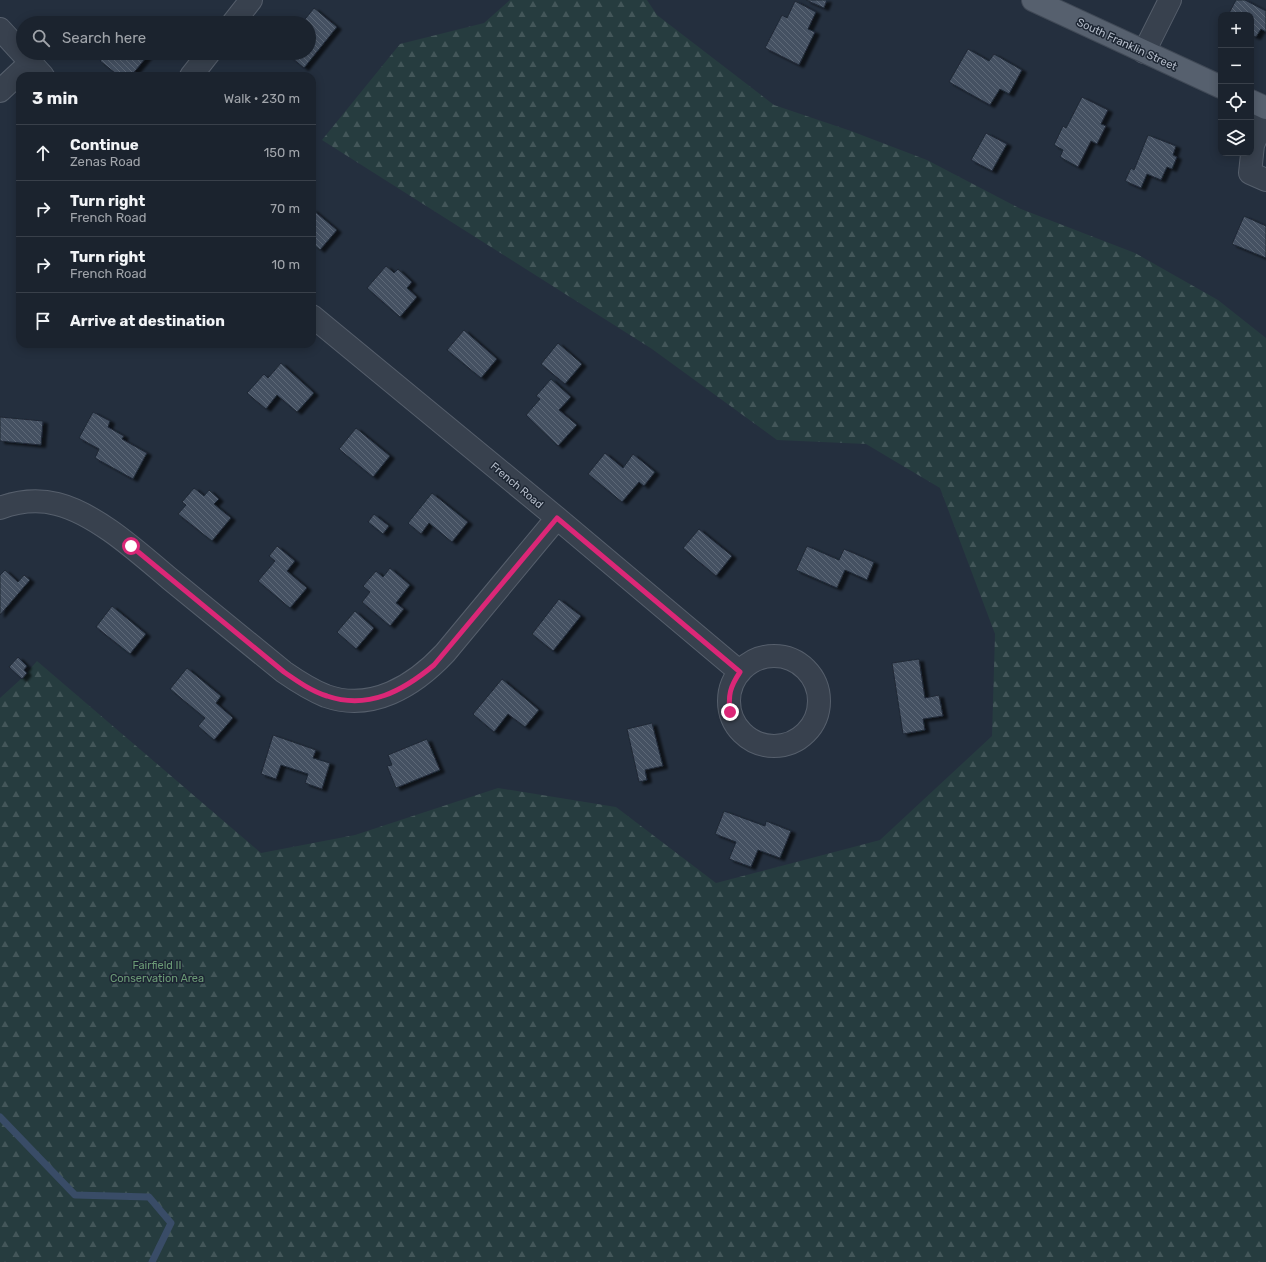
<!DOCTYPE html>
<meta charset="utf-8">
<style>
:root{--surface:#1b232e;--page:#282f3a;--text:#f1f3f6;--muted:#a0a4aa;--line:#39404a}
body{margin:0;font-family:Rubik,sans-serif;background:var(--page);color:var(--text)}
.controls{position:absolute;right:12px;top:12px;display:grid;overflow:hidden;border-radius:8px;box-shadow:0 2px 10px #0003}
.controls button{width:36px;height:36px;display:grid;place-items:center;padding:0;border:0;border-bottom:1px solid var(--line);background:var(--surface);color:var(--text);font:20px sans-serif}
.stop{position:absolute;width:12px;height:12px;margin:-9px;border:3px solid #db2777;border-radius:50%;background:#fff}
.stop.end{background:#db2777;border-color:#fff;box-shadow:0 1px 4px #0008}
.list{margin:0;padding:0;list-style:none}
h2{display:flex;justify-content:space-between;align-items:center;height:52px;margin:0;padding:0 16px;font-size:17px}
h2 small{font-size:13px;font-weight:400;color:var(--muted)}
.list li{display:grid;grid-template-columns:26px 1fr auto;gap:12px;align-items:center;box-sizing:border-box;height:56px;padding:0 16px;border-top:1px solid var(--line)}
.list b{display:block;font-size:15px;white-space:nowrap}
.list p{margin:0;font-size:13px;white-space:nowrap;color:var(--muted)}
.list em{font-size:13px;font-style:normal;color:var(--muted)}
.icon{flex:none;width:22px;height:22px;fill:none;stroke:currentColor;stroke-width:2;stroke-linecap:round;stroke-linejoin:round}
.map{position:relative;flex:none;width:1266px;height:1262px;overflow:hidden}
.search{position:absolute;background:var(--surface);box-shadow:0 2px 10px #0003;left:16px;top:16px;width:300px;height:44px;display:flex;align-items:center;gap:10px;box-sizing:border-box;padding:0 14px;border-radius:22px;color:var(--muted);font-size:15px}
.panel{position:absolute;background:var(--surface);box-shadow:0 2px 10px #0003;left:16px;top:72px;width:300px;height:276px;border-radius:12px}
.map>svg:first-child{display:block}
</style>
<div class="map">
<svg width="1266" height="1262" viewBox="0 0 1266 1262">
<defs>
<pattern id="forest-firs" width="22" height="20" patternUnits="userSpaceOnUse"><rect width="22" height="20" fill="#263c3f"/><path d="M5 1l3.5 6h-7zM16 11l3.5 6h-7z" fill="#435659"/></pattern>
<pattern id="building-back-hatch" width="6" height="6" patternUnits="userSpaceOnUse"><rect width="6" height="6" fill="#455162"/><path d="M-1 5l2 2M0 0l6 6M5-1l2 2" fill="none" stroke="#5d6877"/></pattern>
<filter id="shadow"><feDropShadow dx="4.5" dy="2.5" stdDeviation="1" flood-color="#0009"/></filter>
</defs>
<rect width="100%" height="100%" fill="#242f3e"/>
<path fill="url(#forest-firs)" d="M 510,0 L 647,0 L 657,15 L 774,105 L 851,131 L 927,160 L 1021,209 L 1135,253 L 1218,300 L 1266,338 L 1266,1262 L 0,1262 L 0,698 L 22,678 L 37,661 L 261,853 L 355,835 L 498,788 L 616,807 L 716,883 L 880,840 L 992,736 L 995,634 L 940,488 L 866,444 L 777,440 L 652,349 L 322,140 L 400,44 L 484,23 Z"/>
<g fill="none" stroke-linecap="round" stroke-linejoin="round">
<path stroke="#394c67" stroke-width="7" d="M 0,1117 L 75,1195 L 149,1197 L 171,1223 L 152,1262"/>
</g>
<path fill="url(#building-back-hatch)" stroke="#1f2835" filter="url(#shadow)" d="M 806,0 L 827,0 L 824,8 Z
M 1236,0 L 1245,0 L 1266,11 L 1266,32 L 1261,29 L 1256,37 L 1251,35 L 1251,15 L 1228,15 Z
M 795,1 L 816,12 L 808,29 L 815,32 L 799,65 L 765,48 L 782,15 L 787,18 Z
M 314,8 L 337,27 L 304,68 L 286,53 L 309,53 L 309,23 L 302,23 Z
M 968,49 L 989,61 L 994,54 L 1022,70 L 1009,94 L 1000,89 L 990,105 L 949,82 Z
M 107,53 L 150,53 L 131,76 L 119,76 L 100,61 Z
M 1082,97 L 1108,110 L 1101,124 L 1106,126 L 1097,144 L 1091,141 L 1078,167 L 1060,157 L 1063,150 L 1054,145 L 1063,126 L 1066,128 Z
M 986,133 L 1007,144 L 992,171 L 971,160 Z
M 1148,135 L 1176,146 L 1173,155 L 1177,157 L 1172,169 L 1167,167 L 1161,180 L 1147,174 L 1141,188 L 1125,181 L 1131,168 L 1134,170 Z
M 312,209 L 337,230 L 320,250 L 312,243 Z
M 1244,216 L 1266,226 L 1266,258 L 1232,244 Z
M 386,266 L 394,273 L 398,269 L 412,282 L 407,288 L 417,297 L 400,317 L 367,288 Z
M 464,330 L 497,359 L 481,378 L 447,350 Z
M 558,343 L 582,364 L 565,384 L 541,364 Z
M 281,363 L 314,393 L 297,412 L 277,395 L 266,409 L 247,393 L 264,374 L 268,378 Z
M 551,379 L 571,397 L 559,410 L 577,425 L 558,446 L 526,415 L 540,399 L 536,396 Z
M 93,412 L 110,421 L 108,427 L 124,436 L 122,439 L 147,453 L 133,479 L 95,458 L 99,449 L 79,438 Z
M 0,417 L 43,421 L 41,445 L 0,441 Z
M 356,428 L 390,456 L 373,477 L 339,449 Z
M 605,453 L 623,468 L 633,454 L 655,472 L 644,486 L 639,482 L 622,502 L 588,474 Z
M 194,488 L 204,496 L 209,490 L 219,499 L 214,504 L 231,518 L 212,541 L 178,514 L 186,505 L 182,502 Z
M 432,493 L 468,522 L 452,542 L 429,523 L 421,534 L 408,523 Z
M 374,514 L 389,526 L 383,534 L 368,522 Z
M 699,529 L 732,556 L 716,576 L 683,548 Z
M 277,546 L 295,561 L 287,571 L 307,588 L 290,608 L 258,581 L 275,561 L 269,556 Z
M 807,546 L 839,560 L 844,549 L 874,562 L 867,580 L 845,570 L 837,588 L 796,570 Z
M 390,568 L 410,585 L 396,603 L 404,609 L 390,626 L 362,602 L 370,592 L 363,586 L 376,571 L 383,577 Z
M 5,570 L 18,582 L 24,575 L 30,580 L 0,615 L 0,575 Z
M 559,599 L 581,616 L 553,651 L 532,634 Z
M 112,606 L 146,634 L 130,654 L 96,627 Z
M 355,611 L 374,628 L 356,649 L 337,632 Z
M 18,657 L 27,666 L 24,670 L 27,673 L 22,679 L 9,667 Z
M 919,659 L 925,698 L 939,695 L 943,716 L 923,719 L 925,730 L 903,734 L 892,663 Z
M 187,668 L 221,696 L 216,703 L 233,718 L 214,740 L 198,726 L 205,718 L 170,689 Z
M 502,679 L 539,710 L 525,727 L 508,714 L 494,732 L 473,714 Z
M 652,723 L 663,766 L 645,770 L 647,780 L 639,782 L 627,729 Z
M 273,735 L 316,750 L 313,758 L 330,763 L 322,789 L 305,783 L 308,774 L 281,765 L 276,779 L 261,774 Z
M 427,739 L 440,770 L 396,788 L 387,766 L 392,765 L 388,755 Z
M 724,811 L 765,826 L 766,821 L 791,831 L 780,858 L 758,850 L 751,867 L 729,859 L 736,842 L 715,834 Z"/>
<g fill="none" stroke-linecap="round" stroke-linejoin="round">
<defs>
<path id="minor" d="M 233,23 L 251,0
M 0,29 L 43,76
M 1144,52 L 1170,0
M 191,76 L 209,53
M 0,91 L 31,62
M 1266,114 L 1253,145 L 1250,173 L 1266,180
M 312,316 L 557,518 L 740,672
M 0,508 C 19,501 37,499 57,504 C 97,514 139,553 170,579 C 208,610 246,641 284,672 C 297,681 311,690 326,696 C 372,712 414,686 445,653 L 557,518
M729 701a45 45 0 1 1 90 0a45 45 0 1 1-90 0Z"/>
<path id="major" d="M 1033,0 L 1221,87
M 1251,101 L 1266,108"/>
</defs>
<use href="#minor" stroke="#565f6c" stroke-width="24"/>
<use href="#major" stroke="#414a57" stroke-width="24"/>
<use href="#minor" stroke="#38414e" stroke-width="22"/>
<use href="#major" stroke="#56606e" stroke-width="22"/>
</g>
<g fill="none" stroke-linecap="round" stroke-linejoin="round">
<path stroke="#db2777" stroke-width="5" d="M 131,546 L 284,672 C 297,681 311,691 327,696 C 368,710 403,691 434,665 L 557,518 L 740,672 C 730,687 728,695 730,712"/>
</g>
<g text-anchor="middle" stroke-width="3" stroke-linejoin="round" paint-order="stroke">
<g font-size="11" fill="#b4bcc9" stroke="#1d2633">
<text transform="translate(1127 44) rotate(25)" y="4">South Franklin Street</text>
<text transform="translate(517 485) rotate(40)" y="4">French Road</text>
</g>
<g font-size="11" fill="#6b9a76" stroke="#1d2633">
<text x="157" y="969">Fairfield II<tspan x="157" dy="13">Conservation Area</tspan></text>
</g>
</g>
</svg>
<div class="controls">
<button>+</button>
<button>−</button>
<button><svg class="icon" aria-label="locate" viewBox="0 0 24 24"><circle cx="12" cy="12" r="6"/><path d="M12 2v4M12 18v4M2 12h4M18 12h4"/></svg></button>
<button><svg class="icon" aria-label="layers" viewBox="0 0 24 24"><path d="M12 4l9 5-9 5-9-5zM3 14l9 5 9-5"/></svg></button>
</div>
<div class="stop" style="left:131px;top:546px"></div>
<div class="stop end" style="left:730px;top:712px"></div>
<div class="search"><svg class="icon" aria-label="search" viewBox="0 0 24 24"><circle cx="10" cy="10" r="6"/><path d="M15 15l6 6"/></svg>Search here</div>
<section class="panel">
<h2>3 min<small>Walk · 230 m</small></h2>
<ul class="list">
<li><svg class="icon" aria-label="ahead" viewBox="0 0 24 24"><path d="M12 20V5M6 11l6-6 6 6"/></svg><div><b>Continue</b><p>Zenas Road</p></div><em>150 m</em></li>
<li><svg class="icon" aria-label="right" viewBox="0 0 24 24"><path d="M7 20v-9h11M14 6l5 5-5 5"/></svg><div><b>Turn right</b><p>French Road</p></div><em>70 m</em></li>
<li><svg class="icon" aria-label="right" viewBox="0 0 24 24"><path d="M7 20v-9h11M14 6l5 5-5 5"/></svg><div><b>Turn right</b><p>French Road</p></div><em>10 m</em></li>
<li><svg class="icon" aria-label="arrive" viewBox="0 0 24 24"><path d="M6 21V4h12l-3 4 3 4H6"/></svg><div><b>Arrive at destination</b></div></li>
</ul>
</section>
</div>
